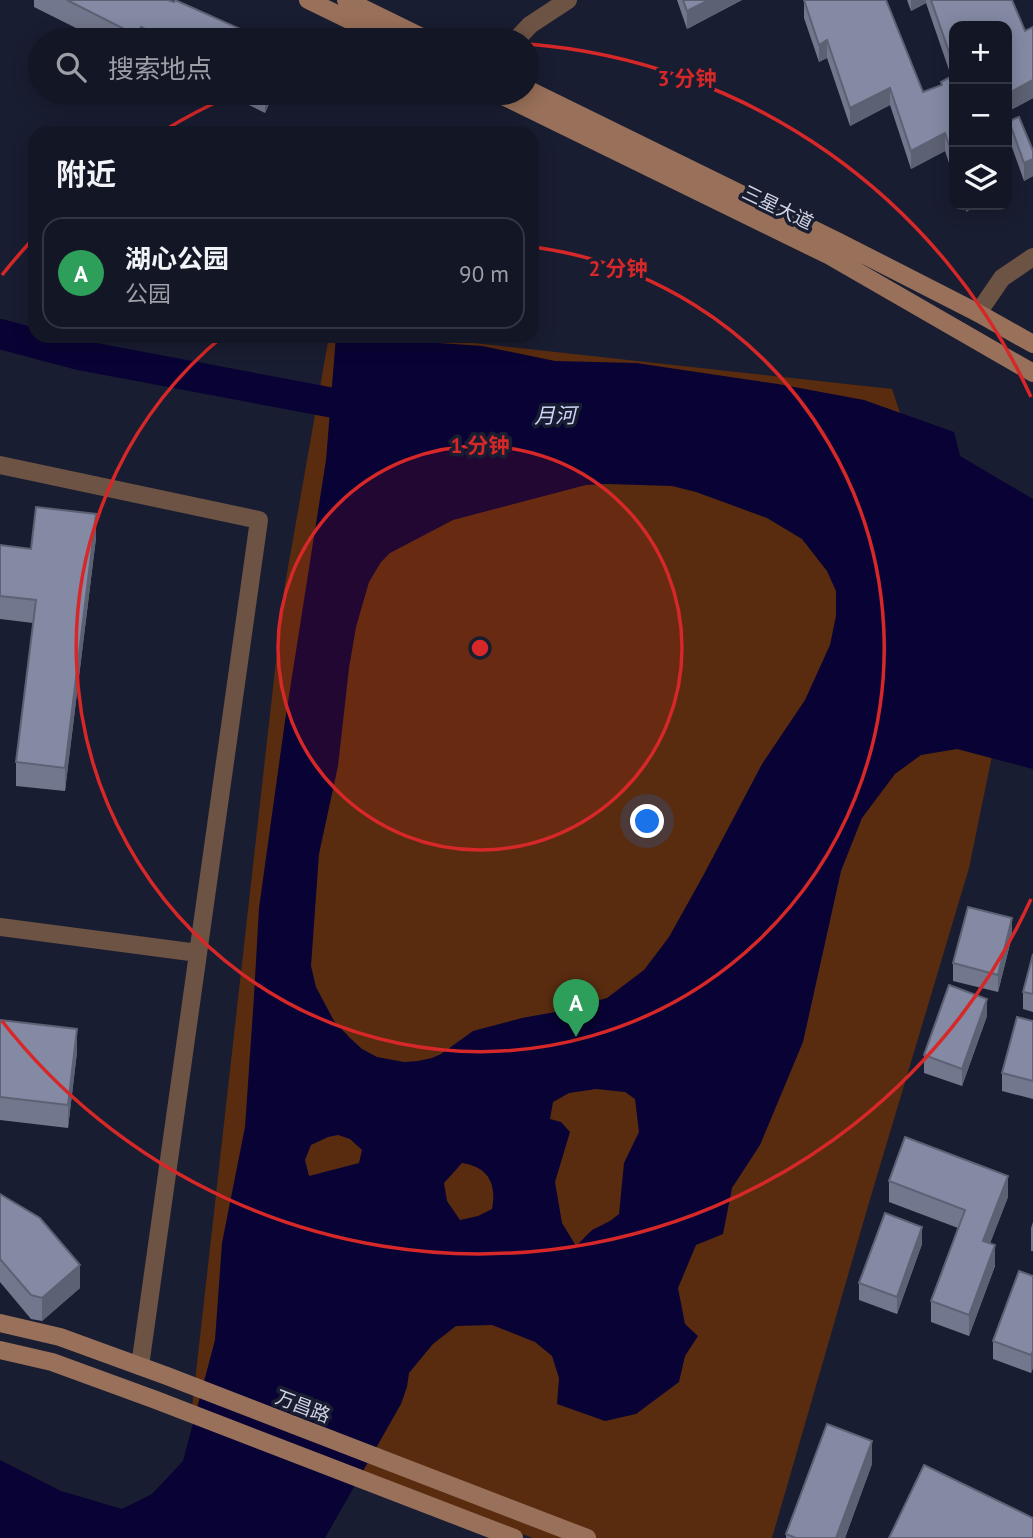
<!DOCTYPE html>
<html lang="zh">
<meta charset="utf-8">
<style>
:root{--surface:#131625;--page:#1c1f2d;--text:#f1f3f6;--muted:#9d9fa7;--line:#323542;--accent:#efa378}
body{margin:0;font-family:"PT Sans","Noto Sans SC",sans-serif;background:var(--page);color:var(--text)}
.controls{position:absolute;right:21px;top:21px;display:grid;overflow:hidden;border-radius:14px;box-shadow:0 4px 18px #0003}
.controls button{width:63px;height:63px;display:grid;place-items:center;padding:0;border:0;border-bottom:2px solid var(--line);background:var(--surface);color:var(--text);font:35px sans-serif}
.you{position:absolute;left:648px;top:822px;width:24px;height:24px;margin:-18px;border:5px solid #fff;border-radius:50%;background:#1a73e8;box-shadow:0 0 0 10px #1a73e833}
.badge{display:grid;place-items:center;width:46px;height:46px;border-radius:50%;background:var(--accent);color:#fff;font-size:23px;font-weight:700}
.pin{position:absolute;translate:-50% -58px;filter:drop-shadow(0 2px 4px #0008)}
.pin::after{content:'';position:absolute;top:37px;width:24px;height:21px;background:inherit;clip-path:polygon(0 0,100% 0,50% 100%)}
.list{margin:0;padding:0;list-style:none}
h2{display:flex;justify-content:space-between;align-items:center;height:91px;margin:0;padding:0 28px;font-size:30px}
h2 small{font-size:23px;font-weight:400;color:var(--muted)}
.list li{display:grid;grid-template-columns:46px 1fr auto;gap:21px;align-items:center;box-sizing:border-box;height:112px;margin:0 14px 14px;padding:0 14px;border:2px solid var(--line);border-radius:21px}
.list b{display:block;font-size:26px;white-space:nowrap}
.list p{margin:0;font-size:23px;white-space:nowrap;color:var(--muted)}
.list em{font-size:23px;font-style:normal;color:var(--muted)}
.icon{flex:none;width:38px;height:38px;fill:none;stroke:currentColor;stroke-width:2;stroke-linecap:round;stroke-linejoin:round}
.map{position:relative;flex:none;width:1033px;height:1538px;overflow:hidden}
.search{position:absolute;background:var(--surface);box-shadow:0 4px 18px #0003;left:28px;top:28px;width:511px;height:77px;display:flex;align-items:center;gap:18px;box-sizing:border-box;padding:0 24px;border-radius:38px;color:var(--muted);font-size:26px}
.panel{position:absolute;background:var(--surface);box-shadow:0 4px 18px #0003;left:28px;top:126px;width:511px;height:217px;border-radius:21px}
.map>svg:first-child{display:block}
</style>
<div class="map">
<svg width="1033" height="1538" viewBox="0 0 1033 1538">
<rect width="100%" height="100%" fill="#191d31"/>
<path fill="#592c0f" d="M 329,336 L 411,336 L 892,389 L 1001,712 L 969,868 L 868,1206 L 772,1538 L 533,1538 L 192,1408 L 284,590 Z"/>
<path fill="#080334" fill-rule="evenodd" d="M 336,336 L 482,346 L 555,361 L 636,363 L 778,384 L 864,400 L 954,432 L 960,456 L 1033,499 L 1033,769 L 957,749 L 921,755 L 895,774 L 862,818 L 841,871 L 803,1042 L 760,1145 L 732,1188 L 723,1234 L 696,1245 L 678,1288 L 685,1324 L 698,1336 L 685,1356 L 679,1382 L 636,1414 L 605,1421 L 557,1404 L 559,1378 L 552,1356 L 535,1342 L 492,1325 L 456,1326 L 433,1344 L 409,1373 L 407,1387 L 401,1404 L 325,1538 L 0,1538 L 0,1460 L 61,1491 L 122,1509 L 152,1494 L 183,1461 L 215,1340 L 222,1243 L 245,1127 L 254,996 L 259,908 L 285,721 L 326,460 ZM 607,484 L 672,486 L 696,492 L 767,518 L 802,539 L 827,571 L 836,591 L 836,616 L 830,645 L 805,700 L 762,764 L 703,876 L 669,937 L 644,970 L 607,998 L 566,1010 L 522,1018 L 473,1031 L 441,1054 L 432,1058 L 418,1061 L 404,1062 L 377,1057 L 362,1049 L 350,1038 L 334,1021 L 316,987 L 311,966 L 319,854 L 338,766 L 349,668 L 356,627 L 369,582 L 381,562 L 390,553 L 453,520 L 586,485 ZM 596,1089 L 625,1092 L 635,1099 L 639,1132 L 624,1163 L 619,1214 L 610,1221 L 592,1230 L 576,1246 L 562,1223 L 555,1182 L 570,1132 L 561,1122 L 550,1119 L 553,1102 L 569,1093 ZM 338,1135 L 350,1139 L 362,1150 L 359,1163 L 309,1176 L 305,1160 L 311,1145 L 328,1137 ZM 462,1163 C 488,1167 497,1183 492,1209 L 478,1216 L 460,1220 L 447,1201 L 444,1183 Z"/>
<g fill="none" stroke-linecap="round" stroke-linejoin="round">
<path stroke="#080334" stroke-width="30" d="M 0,334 L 79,355 L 371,410"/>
<path stroke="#6d5344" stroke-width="18" d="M 516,40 L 530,25 L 568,0
M 978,313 L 1002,278 L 1033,257
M 0,465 L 259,520 L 140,1366
M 0,927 L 198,953"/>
<path stroke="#997059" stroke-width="18" d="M 308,0 L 390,40
M 346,0 L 428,40
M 527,89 L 837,241 L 978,313 L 1033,344
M 497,93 L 830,256 L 1033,373
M 0,1323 L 60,1337 L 167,1376 L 587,1538
M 0,1350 L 52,1362 L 156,1400 L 514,1538"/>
</g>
<path fill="#72778d" d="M 34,0 L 168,0 L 265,40 L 100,40 L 34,7 Z
M 677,0 L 742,0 L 687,29 Z
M 804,0 L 923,92 L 941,85 L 941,82 L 954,75 L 954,178 L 945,151 L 911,169 L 890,105 L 850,126 L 827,58 L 819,62 L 804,18 Z
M 907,0 L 1012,0 L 1025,31 L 1033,27 L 1033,98 L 1007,112 L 1007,26 L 954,26 L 954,67 L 949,70 L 926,3 L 911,11 Z
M 225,93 L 274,93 L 265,113 Z
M 1009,121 L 1033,151 L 1033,176 L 1024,181 L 1009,139 Z
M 96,538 L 65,791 L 16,786 L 16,762 L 33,623 L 0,619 L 0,545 L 31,549 Z
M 1012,936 L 998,992 L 953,981 L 953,963 Z
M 1033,954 L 1033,1012 L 1023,1009 L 1023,992 Z
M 987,1016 L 962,1086 L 924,1073 L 924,1055 Z
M 0,1020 L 77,1052 L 68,1128 L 0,1120 Z
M 1033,1021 L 1033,1099 L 1002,1091 L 1002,1073 Z
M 889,1181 L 1008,1197 L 990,1243 L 995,1266 L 969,1336 L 931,1322 L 931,1301 L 958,1228 L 889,1202 Z
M 0,1194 L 80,1288 L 42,1321 L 31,1319 L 0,1282 Z
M 1033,1222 L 1033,1251 L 1031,1251 L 1031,1228 Z
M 922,1244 L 897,1314 L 859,1300 L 859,1283 Z
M 1033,1276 L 1033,1368 L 1031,1373 L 993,1359 L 993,1341 Z
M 872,1464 L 845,1538 L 786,1538 L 786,1534 Z"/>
<path fill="#5c6173" d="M 709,0 L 742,0 L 687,29 L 687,11 Z
M 911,0 L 926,0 L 926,3 L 911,11 Z
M 141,27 L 141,40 L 138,40 L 138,36 Z
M 827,40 L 827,58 L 819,62 L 819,45 Z
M 954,49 L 954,67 L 949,70 L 949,52 Z
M 1033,80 L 1033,98 L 1007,112 L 1007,94 Z
M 890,88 L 890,105 L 850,126 L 850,108 Z
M 265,93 L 274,93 L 265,113 Z
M 945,133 L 945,151 L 911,169 L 911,151 Z
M 1033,159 L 1033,176 L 1024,181 L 1024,163 Z
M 966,205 L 979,205 L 966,212 Z
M 96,514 L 96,538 L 65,791 L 65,768 Z
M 1012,918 L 1012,936 L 998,992 L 998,975 Z
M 987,999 L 987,1016 L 962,1086 L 962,1069 Z
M 77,1029 L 77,1052 L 68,1128 L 68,1105 Z
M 1008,1176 L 1008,1197 L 983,1262 L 983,1241 Z
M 922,1227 L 922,1244 L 897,1314 L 897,1297 Z
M 995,1245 L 995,1266 L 969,1336 L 969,1315 Z
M 80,1265 L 80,1288 L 42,1321 L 42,1298 Z
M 1033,1351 L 1033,1368 L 1031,1373 L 1031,1355 Z
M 872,1441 L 872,1464 L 845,1538 L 836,1538 Z"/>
<path fill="#848aa4" stroke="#5c6173" stroke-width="2" d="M 67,0 L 168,0 L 174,2 L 175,0 L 265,40 L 167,40 L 141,27 L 138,36 Z
M 683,0 L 709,0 L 687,11 Z
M 804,0 L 886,0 L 923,92 L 942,85 L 941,82 L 954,75 L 954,160 L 945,133 L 911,151 L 890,88 L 850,108 L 827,40 L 819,45 Z
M 931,0 L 1012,0 L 1025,31 L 1033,27 L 1033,80 L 1007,94 L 1007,26 L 954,26 L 954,49 L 949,52 Z
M 1019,117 L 1033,151 L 1033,159 L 1024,163 L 1009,121 Z
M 36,507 L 96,514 L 65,768 L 16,762 L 36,600 L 0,596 L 0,545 L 31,549 Z
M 968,907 L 1012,918 L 998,975 L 953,963 Z
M 1033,954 L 1033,994 L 1023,992 Z
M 949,985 L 987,999 L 962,1069 L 924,1055 Z
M 1017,1017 L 1033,1021 L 1033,1081 L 1002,1073 Z
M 0,1020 L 77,1029 L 68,1105 L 0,1097 Z
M 905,1137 L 1008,1176 L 983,1241 L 995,1245 L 969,1315 L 931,1301 L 965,1210 L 889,1181 Z
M 0,1194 L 40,1218 L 80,1265 L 42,1298 L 31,1295 L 0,1259 Z
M 885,1213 L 922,1227 L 897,1297 L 859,1283 Z
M 1019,1271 L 1033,1276 L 1033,1351 L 1031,1355 L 993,1341 Z
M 827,1424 L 872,1441 L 836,1538 L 796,1538 L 786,1534 Z
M 924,1465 L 1033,1518 L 1033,1538 L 889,1538 Z"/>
<circle cx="480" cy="648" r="202" fill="#d62828" fill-opacity=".12"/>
<g fill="none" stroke="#d62828" stroke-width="3.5">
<circle cx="480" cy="648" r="202"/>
<path d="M533 247A404 404 0 1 1 223 336"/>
<path d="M1031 899A606 606 0 0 1 2 1021M2 275A606 606 0 0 1 33 239M163 131A606 606 0 0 1 234 94M528 44A606 606 0 0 1 1031 397"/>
</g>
<g text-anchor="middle" stroke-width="7" stroke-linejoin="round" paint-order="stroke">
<g font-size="19" fill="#d0d3e1" stroke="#191d31">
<text transform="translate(778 207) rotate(26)" y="7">三星大道</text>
<text transform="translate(303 1406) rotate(21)" y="7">万昌路</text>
</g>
<g font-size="21" font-style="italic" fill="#cdd5f8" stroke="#191d31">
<text transform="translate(555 416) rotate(-1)" y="7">月河</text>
</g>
</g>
<circle cx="480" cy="648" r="10" fill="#d62828" stroke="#191d31" stroke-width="3.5"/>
<g font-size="21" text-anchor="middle" font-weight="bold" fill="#d62828" stroke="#191d31" stroke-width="7" stroke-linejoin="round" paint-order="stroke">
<text x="687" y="86">3 分钟</text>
<text x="618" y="276">2 分钟</text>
<text x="480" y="453">1 分钟</text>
</g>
</svg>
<div class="controls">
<button>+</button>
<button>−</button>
<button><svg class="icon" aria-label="layers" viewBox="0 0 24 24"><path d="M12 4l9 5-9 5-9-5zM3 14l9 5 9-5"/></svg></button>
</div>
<div class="you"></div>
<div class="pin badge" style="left:576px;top:1037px;background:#2e9e5b">A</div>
<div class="search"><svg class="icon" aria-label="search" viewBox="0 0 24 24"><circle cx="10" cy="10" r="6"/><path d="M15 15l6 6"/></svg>搜索地点</div>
<section class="panel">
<h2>附近<small></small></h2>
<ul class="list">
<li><span class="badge" style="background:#2e9e5b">A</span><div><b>湖心公园</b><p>公园</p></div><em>90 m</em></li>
</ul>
</section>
</div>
